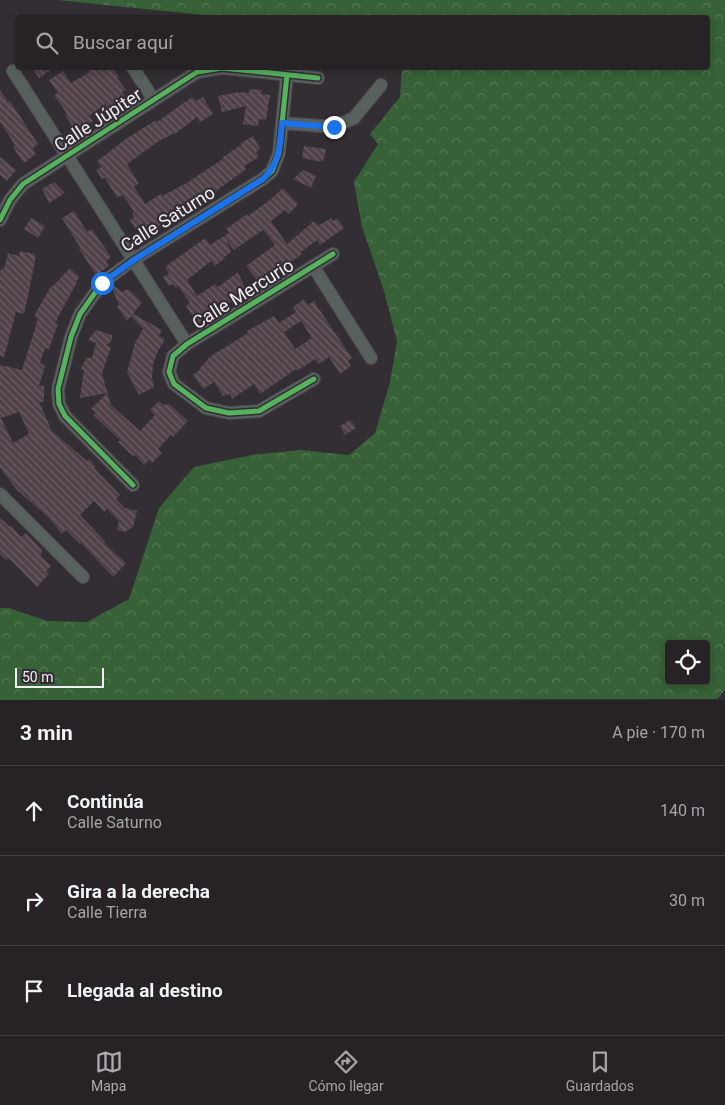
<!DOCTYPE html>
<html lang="es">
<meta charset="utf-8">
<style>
:root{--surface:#262226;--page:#322f32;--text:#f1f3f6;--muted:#a4a4a7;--line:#423f43;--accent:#aeaaaf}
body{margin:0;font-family:Roboto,sans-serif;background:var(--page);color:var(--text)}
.controls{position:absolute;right:15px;bottom:15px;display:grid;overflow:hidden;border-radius:5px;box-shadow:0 2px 8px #0003}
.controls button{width:45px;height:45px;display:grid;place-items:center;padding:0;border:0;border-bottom:1px solid var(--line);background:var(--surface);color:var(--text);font:25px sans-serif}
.scale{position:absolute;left:15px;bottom:12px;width:89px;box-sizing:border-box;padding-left:5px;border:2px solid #f1edf2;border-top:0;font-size:14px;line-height:18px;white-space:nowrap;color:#f1edf2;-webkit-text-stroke:4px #332d34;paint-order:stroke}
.stop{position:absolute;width:15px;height:15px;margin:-11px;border:4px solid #1a73e8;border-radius:50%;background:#fff}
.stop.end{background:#1a73e8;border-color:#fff;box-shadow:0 1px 5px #0008}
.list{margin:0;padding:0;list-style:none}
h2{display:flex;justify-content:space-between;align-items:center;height:65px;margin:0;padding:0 20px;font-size:21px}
h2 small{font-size:16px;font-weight:400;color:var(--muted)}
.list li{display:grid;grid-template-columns:32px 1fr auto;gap:15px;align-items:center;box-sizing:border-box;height:90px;padding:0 20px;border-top:1px solid var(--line)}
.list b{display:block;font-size:19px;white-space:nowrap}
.list p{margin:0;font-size:16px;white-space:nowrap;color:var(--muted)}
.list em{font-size:16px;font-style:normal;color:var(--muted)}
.icon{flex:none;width:28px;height:28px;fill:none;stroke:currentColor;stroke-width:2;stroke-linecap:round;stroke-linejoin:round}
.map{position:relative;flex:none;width:725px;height:700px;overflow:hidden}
.search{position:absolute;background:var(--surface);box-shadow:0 2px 8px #0003;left:15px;right:15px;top:15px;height:55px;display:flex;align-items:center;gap:12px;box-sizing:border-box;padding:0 18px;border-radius:5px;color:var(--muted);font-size:19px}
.sheet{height:335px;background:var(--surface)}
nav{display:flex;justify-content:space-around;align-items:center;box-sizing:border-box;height:70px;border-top:1px solid var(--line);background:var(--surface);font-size:14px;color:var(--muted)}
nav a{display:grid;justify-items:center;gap:2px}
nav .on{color:var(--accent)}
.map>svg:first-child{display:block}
</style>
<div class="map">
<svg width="725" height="700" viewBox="0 0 725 700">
<defs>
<pattern id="forest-crowns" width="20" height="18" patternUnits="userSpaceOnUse" patternTransform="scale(1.25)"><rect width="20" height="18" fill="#376136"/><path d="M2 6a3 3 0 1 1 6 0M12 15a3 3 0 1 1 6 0" fill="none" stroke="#547854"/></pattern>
<pattern id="building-back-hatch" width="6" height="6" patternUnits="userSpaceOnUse" patternTransform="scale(1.25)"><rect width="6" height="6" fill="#51424a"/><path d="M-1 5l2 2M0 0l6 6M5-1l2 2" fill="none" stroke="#6a5e65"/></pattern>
</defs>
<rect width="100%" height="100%" fill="#322e33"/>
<path fill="url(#forest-crowns)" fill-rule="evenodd" d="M 57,0 L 725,0 L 725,690 L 717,699 L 0,700 L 0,608 L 9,608 L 47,621 L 87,622 L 129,599 L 159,508 L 194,467 L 252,455 L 300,450 L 349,455 L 375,433 L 390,382 L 397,341 L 384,291 L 362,227 L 354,182 L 378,144 L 370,134 L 400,97 L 402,68 L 708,68 L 708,18 L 233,18 ZM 669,644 L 706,644 L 706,681 L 669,681 Z"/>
<path fill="url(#building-back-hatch)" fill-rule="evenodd" d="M 32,68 L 54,68 L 39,78 Z
M 86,68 L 113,68 L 119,77 L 117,78 L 126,90 L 122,92 L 129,102 L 112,114 L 105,104 L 89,116 L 93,121 L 82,129 L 78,124 L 73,127 L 65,115 L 67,114 L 54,95 L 58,93 L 49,80 L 63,71 L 71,83 L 90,72 Z
M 250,89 L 262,90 L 261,94 L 270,95 L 266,120 L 259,119 L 258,126 L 243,124 L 246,106 L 222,112 L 218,96 L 239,92 L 249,93 Z
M 0,90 L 8,102 L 10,101 L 38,144 L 33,148 L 36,154 L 24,163 L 13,147 L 15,145 L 0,122 Z
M 192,97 L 196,101 L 203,97 L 213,114 L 200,122 L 197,117 L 175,134 L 174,133 L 159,141 L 127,164 L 139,184 L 134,186 L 145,204 L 161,194 L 162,196 L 185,184 L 223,159 L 222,158 L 242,144 L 241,143 L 253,136 L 260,149 L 256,152 L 259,157 L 244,166 L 246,169 L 182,216 L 181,213 L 145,234 L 142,227 L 136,230 L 130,220 L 134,217 L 132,213 L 134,212 L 123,195 L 117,198 L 105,178 L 102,179 L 96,170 L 101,167 L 97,161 L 126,139 L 156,120 L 157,122 Z
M 304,146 L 326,149 L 323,162 L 302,158 Z
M 0,157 L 16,170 L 7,181 L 0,175 Z
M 303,170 L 316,176 L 311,188 L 293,179 Z
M 54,182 L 65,193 L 49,203 L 42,189 Z
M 283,188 L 298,204 L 289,214 L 285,210 L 271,221 L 287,244 L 314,221 L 318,226 L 331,218 L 333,221 L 337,218 L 344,228 L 320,245 L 317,240 L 301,252 L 302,254 L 260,284 L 246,266 L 275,245 L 263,230 L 234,250 L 226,240 L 231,252 L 224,257 L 225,258 L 215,266 L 211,261 L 187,280 L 197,296 L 215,284 L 218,287 L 238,272 L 246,291 L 222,309 L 221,307 L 198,324 L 186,306 L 190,303 L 178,286 L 176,288 L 173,284 L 169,286 L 163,277 L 169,274 L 165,267 L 205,238 L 210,245 L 229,233 L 226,229 L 247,214 L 248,216 L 271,199 Z
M 74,211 L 87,232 L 92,229 L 111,257 L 106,261 L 109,266 L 96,275 L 78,247 L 81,249 L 62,218 Z
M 31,218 L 45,226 L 38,238 L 24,229 Z
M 20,251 L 35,254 L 35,262 L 24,314 L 16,312 L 4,357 L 0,356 L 0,275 L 1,268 L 4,269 L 8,253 L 19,256 Z
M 70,268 L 80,278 L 76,281 L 77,282 L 55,323 L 58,324 L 49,349 L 45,348 L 40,363 L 45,366 L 39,386 L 44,386 L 44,402 L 39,402 L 52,431 L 87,461 L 90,459 L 96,467 L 94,468 L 120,495 L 116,499 L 125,508 L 137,511 L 133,527 L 125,532 L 117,530 L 119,521 L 107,509 L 104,512 L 94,501 L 80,515 L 106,542 L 104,543 L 126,563 L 113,577 L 81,543 L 80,544 L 66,530 L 62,534 L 49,518 L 17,490 L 0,468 L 0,365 L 22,370 L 38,319 L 34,316 L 51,286 L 52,287 ZM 19,412 L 29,434 L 13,443 L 1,418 Z
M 113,285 L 122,292 L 128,289 L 142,302 L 133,314 L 162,330 L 159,336 L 165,339 L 157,353 L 153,365 L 152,378 L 154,387 L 139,395 L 127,372 L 135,343 L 143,329 L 131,316 L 127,321 L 117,307 L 119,305 L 111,286 Z
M 304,299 L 308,305 L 314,301 L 323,315 L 352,358 L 348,361 L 351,366 L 340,374 L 329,357 L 319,364 L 315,359 L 297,371 L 296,369 L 260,394 L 254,384 L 232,399 L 230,394 L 223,396 L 214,382 L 203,389 L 193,375 L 200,370 L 199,369 L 211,356 L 248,333 L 247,331 L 274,316 L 279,323 L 296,312 L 293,307 ZM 301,321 L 312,338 L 295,349 L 284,332 Z
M 96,330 L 112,335 L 112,340 L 107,346 L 111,347 L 102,374 L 111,405 L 140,431 L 155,415 L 150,410 L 159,401 L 164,405 L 169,404 L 188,421 L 173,437 L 171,435 L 158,449 L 162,453 L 152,463 L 149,460 L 144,465 L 135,455 L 133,456 L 118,442 L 120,440 L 93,415 L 96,412 L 91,409 L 107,393 L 80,398 L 84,370 L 81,369 L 86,358 L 92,358 L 96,343 L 88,340 Z
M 350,420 L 356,428 L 345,435 L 340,426 Z
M 0,518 L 10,527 L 11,526 L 21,537 L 26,533 L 42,550 L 41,556 L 51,566 L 46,572 L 49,574 L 37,587 L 9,558 L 6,560 L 0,554 Z"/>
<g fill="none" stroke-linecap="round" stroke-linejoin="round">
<defs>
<path id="minor" d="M 133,68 L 154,100
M 13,71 L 187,344
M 282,123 L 334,127 L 354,118 L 381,85
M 0,220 L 10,200 L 23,184 L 197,72 L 222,68 L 318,78
M 313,266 L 371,358
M 314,379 L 259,411 L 229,413 L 206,408 L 174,384 L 169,372 L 173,356 L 187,344 L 333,254
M 133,485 L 65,416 L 59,404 L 58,389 L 71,337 L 80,314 L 102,283 L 133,260 L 263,179 L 272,171 L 279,153 L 287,75
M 0,494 L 83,577"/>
</defs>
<use href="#minor" stroke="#4c4a4d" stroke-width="14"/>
<use href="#minor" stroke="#58605e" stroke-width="12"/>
<defs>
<path id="cycleway" d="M 0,220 L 10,200 L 23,184 L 197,72 L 222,68 L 318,78
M 314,379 L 259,411 L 229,413 L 206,408 L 174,384 L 169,372 L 173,356 L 187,344 L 333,254
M 133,485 L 65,416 L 59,404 L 58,389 L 71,337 L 80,314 L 102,283 L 133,260 L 263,179 L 272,171 L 279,153 L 287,75"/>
</defs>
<use href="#cycleway" stroke="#332d34" stroke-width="8"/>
<use href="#cycleway" stroke="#56b35d" stroke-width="5"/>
</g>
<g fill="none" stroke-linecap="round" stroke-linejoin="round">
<path stroke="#1a73e8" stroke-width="6" d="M 102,283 L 134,260 L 263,179 C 280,163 280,145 282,123 L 334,127"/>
</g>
<g text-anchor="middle" stroke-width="4.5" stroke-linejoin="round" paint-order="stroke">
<g font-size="18" fill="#f1edf2" stroke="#332d34">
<text transform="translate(98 120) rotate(-33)" y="6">Calle Júpiter</text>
<text transform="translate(168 219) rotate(-32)" y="6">Calle Saturno</text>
<text transform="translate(243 294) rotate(-32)" y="6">Calle Mercurio</text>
</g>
</g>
</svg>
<div class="controls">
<button><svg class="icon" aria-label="locate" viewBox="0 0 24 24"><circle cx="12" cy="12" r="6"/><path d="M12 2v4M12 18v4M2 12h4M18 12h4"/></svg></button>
</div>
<div class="scale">50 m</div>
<div class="stop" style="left:102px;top:283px"></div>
<div class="stop end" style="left:334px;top:127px"></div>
<div class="search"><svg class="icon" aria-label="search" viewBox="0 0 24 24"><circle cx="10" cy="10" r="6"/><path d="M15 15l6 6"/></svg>Buscar aquí</div>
</div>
<section class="sheet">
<h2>3 min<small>A pie · 170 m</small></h2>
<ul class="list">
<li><svg class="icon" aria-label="ahead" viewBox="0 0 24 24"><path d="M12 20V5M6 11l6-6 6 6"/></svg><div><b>Continúa</b><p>Calle Saturno</p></div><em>140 m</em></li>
<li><svg class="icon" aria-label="right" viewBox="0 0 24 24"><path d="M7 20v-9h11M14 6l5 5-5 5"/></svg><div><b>Gira a la derecha</b><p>Calle Tierra</p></div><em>30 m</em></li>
<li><svg class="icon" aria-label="arrive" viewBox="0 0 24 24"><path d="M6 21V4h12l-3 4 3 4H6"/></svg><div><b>Llegada al destino</b></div></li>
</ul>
</section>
<nav>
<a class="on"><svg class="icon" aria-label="map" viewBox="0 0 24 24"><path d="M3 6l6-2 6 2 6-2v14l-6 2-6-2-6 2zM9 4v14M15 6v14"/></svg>Mapa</a>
<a><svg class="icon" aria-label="directions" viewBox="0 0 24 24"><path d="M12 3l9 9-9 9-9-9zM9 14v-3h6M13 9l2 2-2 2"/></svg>Cómo llegar</a>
<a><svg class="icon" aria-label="saved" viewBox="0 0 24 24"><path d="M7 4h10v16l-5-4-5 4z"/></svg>Guardados</a>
</nav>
